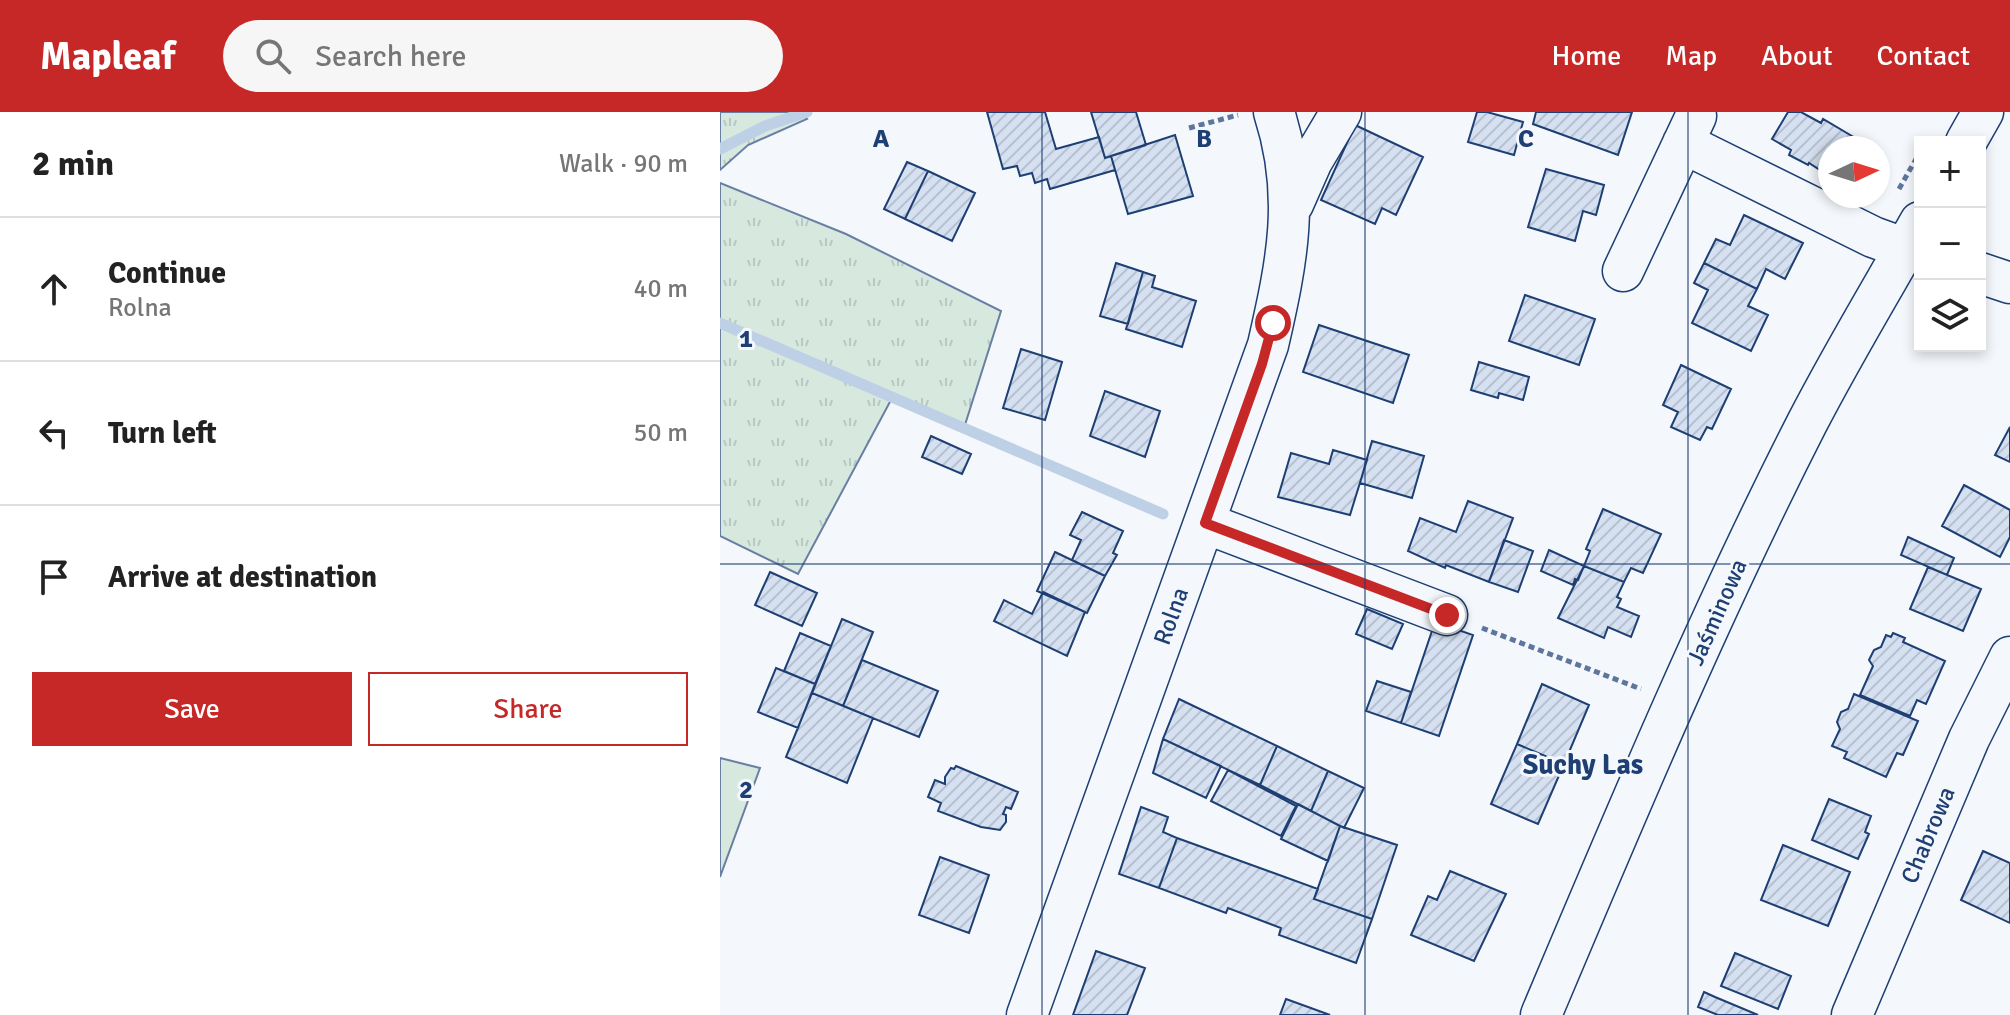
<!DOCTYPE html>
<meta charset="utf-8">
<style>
:root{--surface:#fff;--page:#f6f6f6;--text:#222;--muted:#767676;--line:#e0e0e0;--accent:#c62828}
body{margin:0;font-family:Signika,sans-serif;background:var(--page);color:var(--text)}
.controls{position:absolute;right:24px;top:24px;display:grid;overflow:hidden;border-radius:0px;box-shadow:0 4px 12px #0003}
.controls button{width:72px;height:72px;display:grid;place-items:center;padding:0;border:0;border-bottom:2px solid var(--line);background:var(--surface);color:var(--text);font:40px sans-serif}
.compass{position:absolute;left:1098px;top:24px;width:72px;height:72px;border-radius:50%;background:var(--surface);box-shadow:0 4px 12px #0003;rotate:86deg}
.stop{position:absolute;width:24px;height:24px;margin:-18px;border:6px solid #c62828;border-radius:50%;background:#fff}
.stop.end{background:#c62828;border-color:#fff;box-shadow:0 2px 8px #0008}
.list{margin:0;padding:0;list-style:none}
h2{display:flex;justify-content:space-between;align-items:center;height:104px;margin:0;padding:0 32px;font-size:34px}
h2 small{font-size:26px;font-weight:400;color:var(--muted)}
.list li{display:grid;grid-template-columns:52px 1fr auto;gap:24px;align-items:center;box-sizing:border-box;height:144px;padding:0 32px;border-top:2px solid var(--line)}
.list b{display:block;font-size:30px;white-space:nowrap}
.list p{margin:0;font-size:26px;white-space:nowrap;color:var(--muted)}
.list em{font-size:26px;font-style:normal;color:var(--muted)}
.actions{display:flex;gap:16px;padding:24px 32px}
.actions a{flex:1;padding:18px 0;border:2px solid var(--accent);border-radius:0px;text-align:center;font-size:28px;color:var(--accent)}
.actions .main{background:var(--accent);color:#fff}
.icon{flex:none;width:44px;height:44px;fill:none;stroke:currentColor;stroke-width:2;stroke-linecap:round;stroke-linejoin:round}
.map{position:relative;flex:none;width:1290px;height:903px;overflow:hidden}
header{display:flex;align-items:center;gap:48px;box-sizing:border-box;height:112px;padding:0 40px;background:var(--accent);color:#fff}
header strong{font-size:38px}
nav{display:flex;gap:44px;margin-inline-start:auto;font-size:28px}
.search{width:560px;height:72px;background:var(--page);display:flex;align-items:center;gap:20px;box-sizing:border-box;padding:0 28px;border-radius:44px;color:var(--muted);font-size:30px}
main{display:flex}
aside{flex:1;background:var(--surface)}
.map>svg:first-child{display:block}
</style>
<header>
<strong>Mapleaf</strong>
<div class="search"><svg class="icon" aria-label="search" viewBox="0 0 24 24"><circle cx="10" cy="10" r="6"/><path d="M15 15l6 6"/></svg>Search here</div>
<nav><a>Home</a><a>Map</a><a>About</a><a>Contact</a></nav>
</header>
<main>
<aside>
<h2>2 min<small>Walk · 90 m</small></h2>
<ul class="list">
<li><svg class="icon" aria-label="ahead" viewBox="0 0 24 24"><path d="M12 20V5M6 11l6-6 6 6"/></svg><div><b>Continue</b><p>Rolna</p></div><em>40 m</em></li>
<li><svg class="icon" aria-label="left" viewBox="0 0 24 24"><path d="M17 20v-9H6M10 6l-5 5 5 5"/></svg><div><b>Turn left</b></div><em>50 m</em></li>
<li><svg class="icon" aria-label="arrive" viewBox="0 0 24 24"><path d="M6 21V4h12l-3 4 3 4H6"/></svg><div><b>Arrive at destination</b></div></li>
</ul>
<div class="actions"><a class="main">Save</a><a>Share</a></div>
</aside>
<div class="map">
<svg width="1290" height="903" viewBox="0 0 1290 903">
<defs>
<pattern id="grass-tufts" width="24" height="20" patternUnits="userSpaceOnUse" patternTransform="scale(2)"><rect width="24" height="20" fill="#d7e8df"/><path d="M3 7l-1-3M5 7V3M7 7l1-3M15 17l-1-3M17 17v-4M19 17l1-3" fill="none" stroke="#b8c8c3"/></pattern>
<pattern id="building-hatch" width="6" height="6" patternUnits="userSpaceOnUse" patternTransform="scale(2)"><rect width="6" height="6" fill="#d5e0f0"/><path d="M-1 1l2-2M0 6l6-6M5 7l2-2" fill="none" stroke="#b6c1d1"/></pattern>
</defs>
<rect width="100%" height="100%" fill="#f4f7fb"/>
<path fill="url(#grass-tufts)" stroke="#687fa3" stroke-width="2" d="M 0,0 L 81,0 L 87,7 L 28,33 L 0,58 Z
M 0,71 L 126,122 L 281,199 L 244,316 L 172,286 L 78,462 L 0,424 Z"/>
<path fill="#d7e8df" stroke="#687fa3" stroke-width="2" d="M 0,646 L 40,656 L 0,765 Z"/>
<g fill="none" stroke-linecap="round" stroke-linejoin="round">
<path stroke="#bed0e5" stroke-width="11" d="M 0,37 L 45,14 L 87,0
M 0,211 L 443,402"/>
</g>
<path fill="url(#building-hatch)" stroke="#1d3f73" stroke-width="2" d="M 267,0 L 325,0 L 336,37 L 379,25 L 385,46 L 391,44 L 395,58 L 330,77 L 327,67 L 315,71 L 312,61 L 300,64 L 297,54 L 283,57 Z
M 371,0 L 416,0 L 426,33 L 385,46 Z
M 757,0 L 767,0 L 803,10 L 794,43 L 748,30 Z
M 816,0 L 912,0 L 898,43 L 813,12 Z
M 1068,0 L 1081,0 L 1101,11 L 1103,7 L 1137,27 L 1132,36 L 1110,36 L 1110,41 L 1100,58 L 1089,51 L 1088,53 L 1069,43 L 1071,38 L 1052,27 Z
M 635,13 L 703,45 L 676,103 L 662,96 L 655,112 L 601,88 Z
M 455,23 L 473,84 L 408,102 L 391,44 Z
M 187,50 L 208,59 L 185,107 L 164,97 Z
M 826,57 L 884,73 L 876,103 L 863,99 L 855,129 L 808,115 Z
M 208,59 L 255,81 L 232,129 L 185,107 Z
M 1024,103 L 1083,131 L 1065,167 L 1046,157 L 1037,177 L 984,151 L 996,127 L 1010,133 Z
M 396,151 L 423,160 L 408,212 L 380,204 Z
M 984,151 L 1037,177 L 1028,194 L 1048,203 L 1031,239 L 972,211 L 988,178 L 974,171 Z
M 423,160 L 435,164 L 432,175 L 476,189 L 462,235 L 406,217 Z
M 805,183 L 875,207 L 859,253 L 789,229 Z
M 599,213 L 689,243 L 673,291 L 583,260 Z
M 301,237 L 342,250 L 325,308 L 283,296 Z
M 759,250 L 809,265 L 803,288 L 779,281 L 778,286 L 751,278 Z
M 961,253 L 1011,277 L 992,317 L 987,315 L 980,328 L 951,315 L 958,300 L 943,293 Z
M 385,279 L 440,299 L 425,345 L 370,324 Z
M 1290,315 L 1290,350 L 1275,343 Z
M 211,324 L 251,342 L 242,362 L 202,345 Z
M 652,329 L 704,344 L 692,386 L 640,371 Z
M 613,338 L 647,348 L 630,403 L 558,385 L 571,341 L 609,352 Z
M 1244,373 L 1290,398 L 1290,425 L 1280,445 L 1222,414 Z
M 748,389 L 793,406 L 769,470 L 726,453 L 725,456 L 688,439 L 700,406 L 736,420 Z
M 883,397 L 941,422 L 923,461 L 911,456 L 904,470 L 864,454 L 870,439 L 866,437 Z
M 362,400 L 403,419 L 393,441 L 397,443 L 385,464 L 352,448 L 361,428 L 350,423 Z
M 1188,425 L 1234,446 L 1227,463 L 1181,443 Z
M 784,428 L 813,439 L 798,480 L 769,470 Z
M 829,438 L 864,454 L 858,468 L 855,467 L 853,473 L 821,459 Z
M 335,440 L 385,464 L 367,501 L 317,479 Z
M 864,454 L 904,470 L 897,485 L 901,487 L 897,495 L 919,504 L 911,525 L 888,515 L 884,526 L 838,506 Z
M 1208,455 L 1261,477 L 1243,519 L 1190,497 Z
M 50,460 L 97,481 L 82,514 L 35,493 Z
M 323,480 L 365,500 L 347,544 L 274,509 L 284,488 L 312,502 Z
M 647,497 L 683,512 L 672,537 L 636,522 Z
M 122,507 L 153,520 L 123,594 L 92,581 Z
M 715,510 L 753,523 L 719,624 L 681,611 Z
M 80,521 L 111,534 L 95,572 L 64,559 Z
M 1173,521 L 1185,526 L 1183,530 L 1225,549 L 1206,592 L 1197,588 L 1190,604 L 1140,583 L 1153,554 L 1149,548 L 1154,538 L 1161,535 L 1166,523 L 1171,525 Z
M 142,548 L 218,579 L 199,625 L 123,594 Z
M 56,556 L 95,572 L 78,616 L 38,600 Z
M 657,569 L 691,580 L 681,611 L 646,599 Z
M 822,572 L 869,593 L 844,652 L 797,632 Z
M 92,581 L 153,606 L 127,671 L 66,645 Z
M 1134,582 L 1198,609 L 1183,643 L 1177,641 L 1166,665 L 1124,646 L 1127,640 L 1112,634 L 1120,617 L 1117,610 L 1121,600 L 1128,597 Z
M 459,587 L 557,634 L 540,673 L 443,627 Z
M 443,627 L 501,654 L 486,686 L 433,661 Z
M 797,632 L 844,652 L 818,712 L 771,692 Z
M 557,634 L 608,659 L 591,699 L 540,673 Z
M 236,654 L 298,680 L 291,697 L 286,695 L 283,702 L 286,703 L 286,710 L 280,718 L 261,715 L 218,699 L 221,691 L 208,685 L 215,668 L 225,672 L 225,665 L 231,656 L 234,657 Z
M 508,658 L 576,694 L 561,724 L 491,689 Z
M 608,659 L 644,676 L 624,716 L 591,699 Z
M 1109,687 L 1151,704 L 1145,720 L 1149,722 L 1138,747 L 1092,728 Z
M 578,692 L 620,714 L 608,749 L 561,727 Z
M 421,695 L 448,705 L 443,720 L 457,726 L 439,776 L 399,762 Z
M 620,714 L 677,733 L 652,807 L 594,787 Z
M 457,726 L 598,777 L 594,787 L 652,807 L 636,851 L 559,823 L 561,816 L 508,796 L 506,801 L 439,776 Z
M 1063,733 L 1130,760 L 1108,814 L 1041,788 Z
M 1263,739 L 1290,751 L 1290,811 L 1241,788 Z
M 220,745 L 269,763 L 249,821 L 199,803 Z
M 730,759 L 786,782 L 754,849 L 691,823 L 708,784 L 717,788 Z
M 376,839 L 425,856 L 407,903 L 353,903 Z
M 1015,841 L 1071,864 L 1058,897 L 1001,874 Z
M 984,880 L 995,885 L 1038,903 L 998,903 L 978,895 Z
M 566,887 L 610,903 L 560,903 Z"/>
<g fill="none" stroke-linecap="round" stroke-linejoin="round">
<defs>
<path id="minor" d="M 1246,30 L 1263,0
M 963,31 L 1153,125 L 1200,142
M 573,92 L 592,49 L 621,0
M 903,159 L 976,4
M 1260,161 L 1290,171
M 485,411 L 727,503
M 307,903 L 548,233 C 567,150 581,83 554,0
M 821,903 C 905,704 989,503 1087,311 C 1122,243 1162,177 1200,110
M 1132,903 L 1249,627 L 1290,545"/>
</defs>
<use href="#minor" stroke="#1d3f73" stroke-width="43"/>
<path stroke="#5e769c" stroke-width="5" stroke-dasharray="6 4" stroke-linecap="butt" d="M 469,16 L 518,3
M 1179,77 L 1200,40
M 762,516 L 921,577"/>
<use href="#minor" stroke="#f4f7fb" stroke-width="40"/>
</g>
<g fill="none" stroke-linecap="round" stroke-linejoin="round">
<path stroke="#c62828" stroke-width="10" d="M 553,211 L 542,252 L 485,411 L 727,503"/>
</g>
<path fill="none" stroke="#1d3f73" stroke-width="2" stroke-opacity="0.55" d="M 322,0 L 322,903M 645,0 L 645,903M 968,0 L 968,903M 0,452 L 1290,452"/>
<g text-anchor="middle" stroke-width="6" stroke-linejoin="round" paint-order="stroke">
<g font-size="24" fill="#1d3f73" stroke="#f4f7fb">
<text transform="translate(997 500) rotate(-66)" y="8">Jaśminowa</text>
<text transform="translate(451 504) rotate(-70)" y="8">Rolna</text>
<text transform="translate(1208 723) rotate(-67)" y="8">Chabrowa</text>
</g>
<g font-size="28" font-weight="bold" fill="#1d3f73" stroke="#f4f7fb">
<text x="863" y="662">Suchy Las</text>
</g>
</g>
<g font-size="26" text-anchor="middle" font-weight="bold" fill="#1d3f73" stroke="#f4f7fb" stroke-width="6" stroke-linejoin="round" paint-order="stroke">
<text x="161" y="35">A</text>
<text x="484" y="35">B</text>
<text x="806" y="35">C</text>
<text x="26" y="235">1</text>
<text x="26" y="686">2</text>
</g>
</svg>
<div class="controls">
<button>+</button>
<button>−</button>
<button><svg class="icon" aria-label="layers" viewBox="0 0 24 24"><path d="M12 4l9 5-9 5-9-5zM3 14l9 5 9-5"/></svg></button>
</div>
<svg class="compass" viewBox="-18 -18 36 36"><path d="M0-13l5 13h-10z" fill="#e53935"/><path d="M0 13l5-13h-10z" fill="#767676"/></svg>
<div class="stop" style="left:553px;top:211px"></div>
<div class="stop end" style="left:727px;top:503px"></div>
</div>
</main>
